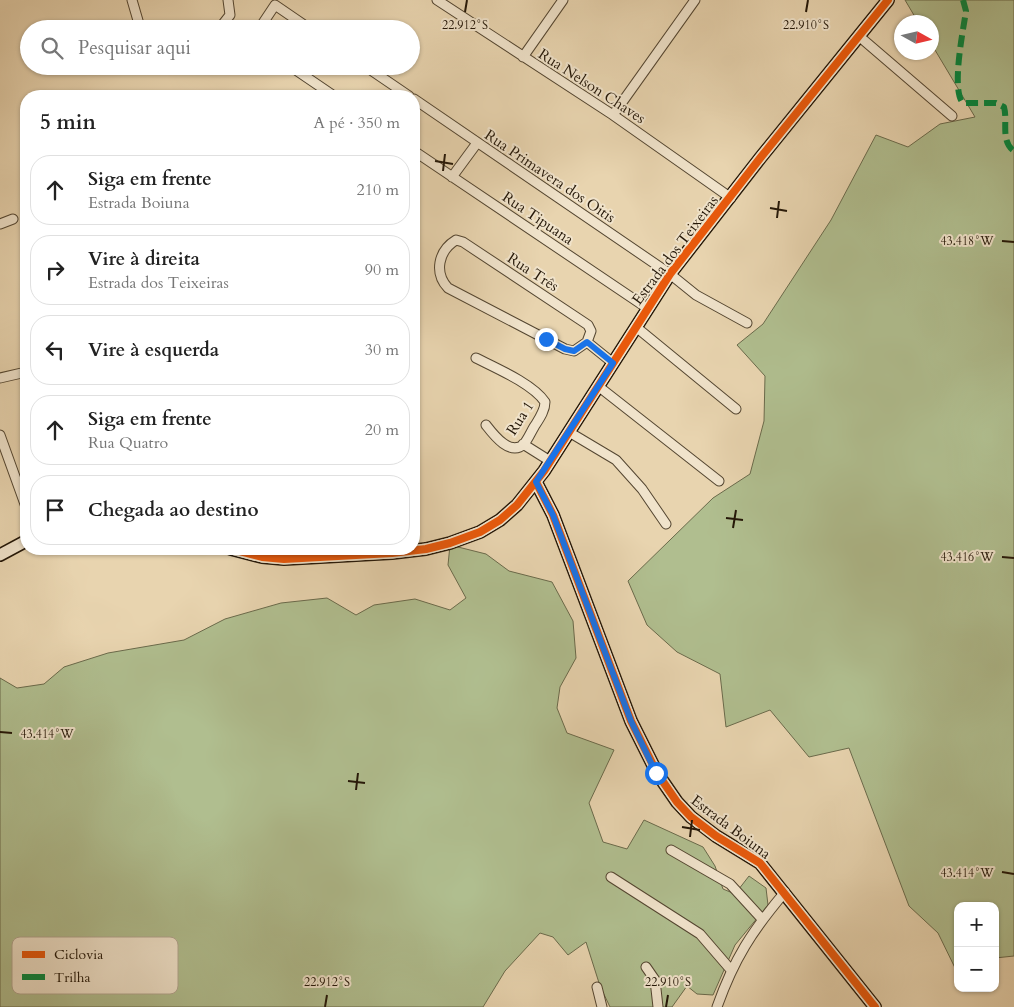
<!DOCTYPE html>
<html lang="pt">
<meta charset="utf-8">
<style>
:root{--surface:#fff;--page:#f6f6f6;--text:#222;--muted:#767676;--line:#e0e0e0}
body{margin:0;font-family:Cardo,serif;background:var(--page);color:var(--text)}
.controls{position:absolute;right:15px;bottom:15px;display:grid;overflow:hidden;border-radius:10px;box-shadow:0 1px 4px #0004}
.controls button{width:45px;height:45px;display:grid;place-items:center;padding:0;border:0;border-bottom:1px solid var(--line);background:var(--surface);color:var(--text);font:25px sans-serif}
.compass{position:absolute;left:894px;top:15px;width:45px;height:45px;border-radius:50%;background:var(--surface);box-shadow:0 1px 4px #0004;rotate:98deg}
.stop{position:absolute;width:15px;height:15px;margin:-11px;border:4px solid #1a73e8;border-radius:50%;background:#fff}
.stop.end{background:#1a73e8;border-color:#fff;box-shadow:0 1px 5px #0008}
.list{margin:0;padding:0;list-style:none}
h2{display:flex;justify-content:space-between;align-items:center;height:65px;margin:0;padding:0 20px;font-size:21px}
h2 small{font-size:16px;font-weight:400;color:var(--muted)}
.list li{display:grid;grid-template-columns:32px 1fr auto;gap:15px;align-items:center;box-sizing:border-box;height:70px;margin:0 10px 10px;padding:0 10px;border:1px solid var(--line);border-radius:20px}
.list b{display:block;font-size:19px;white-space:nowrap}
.list p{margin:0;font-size:16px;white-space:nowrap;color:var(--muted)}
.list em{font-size:16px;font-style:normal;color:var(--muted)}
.icon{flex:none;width:28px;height:28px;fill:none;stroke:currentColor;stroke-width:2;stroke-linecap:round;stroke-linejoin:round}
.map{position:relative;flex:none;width:1014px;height:1007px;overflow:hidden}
.search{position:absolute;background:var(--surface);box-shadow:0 1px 4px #0004;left:20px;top:20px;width:400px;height:55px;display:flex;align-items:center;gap:12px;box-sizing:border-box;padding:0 18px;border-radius:28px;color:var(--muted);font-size:19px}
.panel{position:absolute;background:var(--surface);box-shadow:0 1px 4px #0004;left:20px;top:90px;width:400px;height:465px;border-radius:20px}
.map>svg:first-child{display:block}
</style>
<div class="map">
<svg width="1014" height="1007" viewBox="0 0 1014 1007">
<rect width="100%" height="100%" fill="#e8d4af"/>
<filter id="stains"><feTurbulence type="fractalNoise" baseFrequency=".004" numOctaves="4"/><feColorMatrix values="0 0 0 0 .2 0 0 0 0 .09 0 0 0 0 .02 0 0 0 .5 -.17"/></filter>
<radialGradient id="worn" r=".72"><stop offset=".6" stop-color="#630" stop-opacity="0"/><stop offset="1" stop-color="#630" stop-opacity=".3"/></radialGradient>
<path fill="#b0be8f" stroke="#6a6a4b" d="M 905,0 L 1014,0 L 1014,956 L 995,958 L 995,906 L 958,906 L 958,974 L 938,933 L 909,906 L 849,748 L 809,757 L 770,710 L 726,727 L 720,674 L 677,652 L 647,625 L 628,581 L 713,498 L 750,474 L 764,421 L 765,376 L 737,345 L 763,324 L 831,220 L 876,135 L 908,147 L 940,124 L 975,117 L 932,45 L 932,22 L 918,22 Z
M 450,545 L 486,554 L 509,571 L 552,582 L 573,621 L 576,658 L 560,687 L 557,708 L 567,733 L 614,750 L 589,803 L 603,842 L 627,849 L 644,820 L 703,847 L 715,866 L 723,889 L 735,894 L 749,876 L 766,888 L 768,905 L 735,945 L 713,995 L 697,994 L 687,986 L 672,1007 L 610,1007 L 600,986 L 586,942 L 568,955 L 553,937 L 540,933 L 505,971 L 483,1007 L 0,1007 L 0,678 L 17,688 L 44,684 L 64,667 L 108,653 L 184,640 L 225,619 L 281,603 L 327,598 L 356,615 L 374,605 L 415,599 L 450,610 L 466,598 L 448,565 Z"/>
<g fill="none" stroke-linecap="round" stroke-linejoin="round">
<defs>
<path id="street" d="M 132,0 L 139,24 L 145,29
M 437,0 L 613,115 L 731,198
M 219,29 L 230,15 L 228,0
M 259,29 L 275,5 L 310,29
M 860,37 L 952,116
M 523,57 L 563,0
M 290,66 L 334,96
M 365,66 L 409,96
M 414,99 L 670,274 L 696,295 L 747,323
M 613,115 L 695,0
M 414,151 L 647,308
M 452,177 L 477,143
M 0,224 L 13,219
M 456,240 L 463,242 L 588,325 L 591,331 L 587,342 L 574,351 L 565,349 L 448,288 C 434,273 438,251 456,240 Z
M 636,327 L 736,409
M 587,342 L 613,363
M 476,358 C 496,368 533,384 545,402 C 545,411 539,419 534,427 C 531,432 528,439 524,444 C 510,457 493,434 486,425
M 0,378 L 26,372
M 598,386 L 719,481
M 569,432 L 616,460 L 642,489 L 666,524
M 0,435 L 26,507
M 523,444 L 550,461
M 671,850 L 730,884 L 762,919
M 611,877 L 700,934 L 731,970
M 646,967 L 655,980 L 658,1007
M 597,987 L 602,1007
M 717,1007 C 734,959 752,931 785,892"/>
<path id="secondary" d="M 536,482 L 553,515 L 631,721 L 657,773 L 677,802 L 691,817 L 716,836 L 760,863 L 875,1007
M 231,549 L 262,557 L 284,559 L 392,553 L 426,549 L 450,543 L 480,532 L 500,520 L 517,505 L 544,471 L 670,274 L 761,157 L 888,0
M 0,555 L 26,541"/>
</defs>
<use href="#street" stroke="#544631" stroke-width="11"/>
<use href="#secondary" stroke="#231607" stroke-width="14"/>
<use href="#street" stroke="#f0e3cb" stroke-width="9"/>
<use href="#secondary" stroke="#f0e3cb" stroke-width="11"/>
<path stroke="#00873e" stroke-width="6" stroke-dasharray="12 6" stroke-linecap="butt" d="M 963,0 L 966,11 C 963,31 951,90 963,103 L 996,103 L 1004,107 C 1008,121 1000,141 1014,151"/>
<defs>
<path id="cycleway" d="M 536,482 L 553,515 L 631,721 L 657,773 L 677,802 L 691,817 L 716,836 L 760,863 L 875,1007
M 231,549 L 262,557 L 284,559 L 392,553 L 426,549 L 450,543 L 480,532 L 500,520 L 517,505 L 544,471 L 670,274 L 761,157 L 888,0"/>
</defs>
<use href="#cycleway" stroke="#f0e3cb" stroke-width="11"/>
<use href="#cycleway" stroke="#e8590c" stroke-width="8"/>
</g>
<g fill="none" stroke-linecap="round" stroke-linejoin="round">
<path stroke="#1a73e8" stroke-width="6" d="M 546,339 L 565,349 L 574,351 L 587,342 L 613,363 L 536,482 L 553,515 L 631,721 L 656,773"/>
</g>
<path fill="none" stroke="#231607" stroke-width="2" d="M 465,12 L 467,0M 806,12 L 808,0M 435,161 L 453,164M 443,171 L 445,154M 770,208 L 787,211M 777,218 L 779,201M 1002,241 L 1014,242M 726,518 L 743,520M 733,528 L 736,510M 1002,557 L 1014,558M 0,732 L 12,733M 348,781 L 365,783M 356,790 L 358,773M 682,827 L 700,830M 690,837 L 692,820M 1002,872 L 1014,874M 325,1007 L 327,995M 666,1007 L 668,995"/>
<g text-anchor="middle" stroke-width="4" stroke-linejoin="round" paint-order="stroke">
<g font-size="15" fill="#231607" stroke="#f0e3cb">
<text transform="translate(592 86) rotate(33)" y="5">Rua Nelson Chaves</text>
<text transform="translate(550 176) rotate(34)" y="5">Rua Primavera dos Oitis</text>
<text transform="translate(538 218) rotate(34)" y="5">Rua Tipuana</text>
<text transform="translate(675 250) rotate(-53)" y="5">Estrada dos Teixeiras</text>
<text transform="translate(533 272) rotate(33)" y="5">Rua Três</text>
<text transform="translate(520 418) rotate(-57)" y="5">Rua 1</text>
<text transform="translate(731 827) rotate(37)" y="5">Estrada Boiuna</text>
</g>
</g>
<rect x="12" y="937" width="166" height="57" rx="8" fill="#f0e3cb" stroke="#b2a690" stroke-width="1"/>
<rect x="22" y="951" width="23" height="7" fill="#e8590c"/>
<rect x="22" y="974" width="23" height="6" fill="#00873e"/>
<g font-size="14" fill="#231607">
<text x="54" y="959">Ciclovia</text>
<text x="54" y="982">Trilha</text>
</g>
<g font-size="12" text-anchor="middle" fill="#231607" stroke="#f0e3cb" stroke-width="4" stroke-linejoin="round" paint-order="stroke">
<text x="465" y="29">22.912°S</text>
<text x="806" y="29">22.910°S</text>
<text x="967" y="245">43.418°W</text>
<text x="967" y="561">43.416°W</text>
<text x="47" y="738">43.414°W</text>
<text x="967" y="877">43.414°W</text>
<text x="327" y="986">22.912°S</text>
<text x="668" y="986">22.910°S</text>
</g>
<rect width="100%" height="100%" filter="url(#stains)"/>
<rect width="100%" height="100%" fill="url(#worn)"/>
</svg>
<div class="controls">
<button>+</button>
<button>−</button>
</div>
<svg class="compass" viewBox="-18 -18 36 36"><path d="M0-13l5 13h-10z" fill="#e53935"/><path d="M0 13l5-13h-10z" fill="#767676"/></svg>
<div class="stop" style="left:656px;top:773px"></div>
<div class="stop end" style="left:546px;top:339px"></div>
<div class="search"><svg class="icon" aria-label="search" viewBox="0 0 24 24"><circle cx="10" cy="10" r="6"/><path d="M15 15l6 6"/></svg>Pesquisar aqui</div>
<section class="panel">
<h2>5 min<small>A pé · 350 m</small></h2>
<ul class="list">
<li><svg class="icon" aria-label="ahead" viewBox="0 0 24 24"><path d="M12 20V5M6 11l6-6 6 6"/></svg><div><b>Siga em frente</b><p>Estrada Boiuna</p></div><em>210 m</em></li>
<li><svg class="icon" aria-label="right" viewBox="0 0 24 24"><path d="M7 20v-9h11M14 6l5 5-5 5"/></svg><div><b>Vire à direita</b><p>Estrada dos Teixeiras</p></div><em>90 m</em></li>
<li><svg class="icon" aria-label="left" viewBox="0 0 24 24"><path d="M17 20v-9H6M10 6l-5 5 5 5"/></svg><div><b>Vire à esquerda</b></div><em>30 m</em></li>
<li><svg class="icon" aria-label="ahead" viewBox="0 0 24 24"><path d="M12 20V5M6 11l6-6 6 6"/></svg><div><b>Siga em frente</b><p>Rua Quatro</p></div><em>20 m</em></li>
<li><svg class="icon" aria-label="arrive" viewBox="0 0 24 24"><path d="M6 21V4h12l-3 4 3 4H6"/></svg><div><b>Chegada ao destino</b></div></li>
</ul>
</section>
</div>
